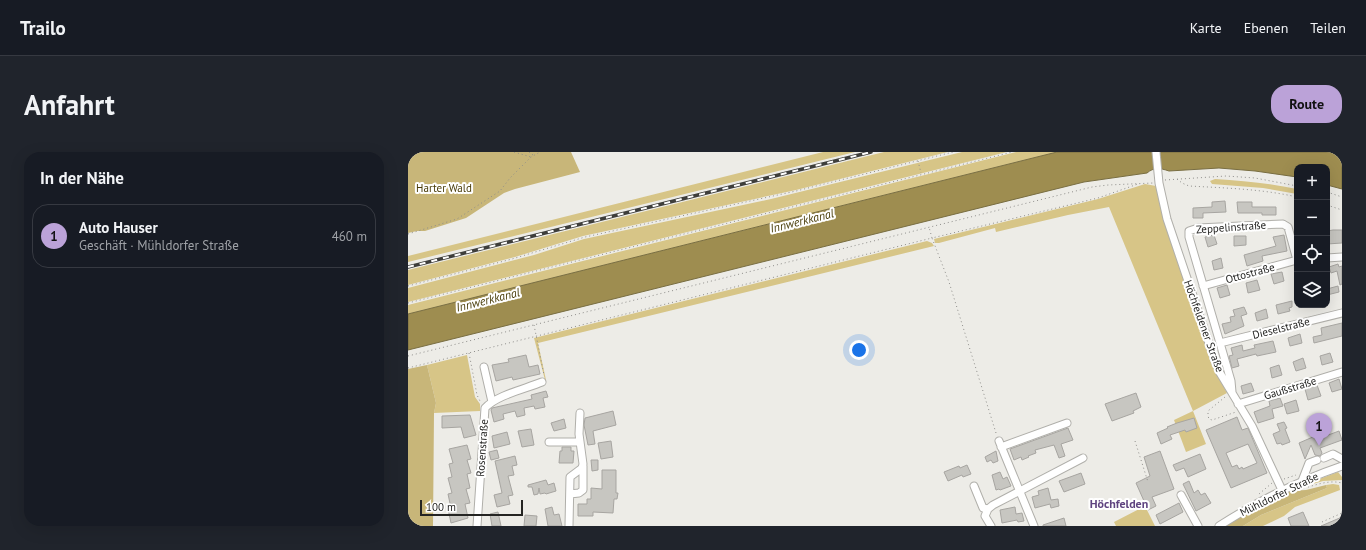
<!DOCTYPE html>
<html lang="de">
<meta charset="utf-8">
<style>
:root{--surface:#171b24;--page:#20242c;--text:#f1f3f6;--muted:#9ea1a6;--line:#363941;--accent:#bba2d8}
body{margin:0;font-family:"PT Sans",sans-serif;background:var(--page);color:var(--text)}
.controls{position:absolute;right:12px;top:12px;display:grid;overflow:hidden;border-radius:8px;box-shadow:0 4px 16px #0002}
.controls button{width:36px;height:36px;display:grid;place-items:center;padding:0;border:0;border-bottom:1px solid var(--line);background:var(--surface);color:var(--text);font:20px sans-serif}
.scale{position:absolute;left:12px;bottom:10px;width:103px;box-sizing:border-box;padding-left:4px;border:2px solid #242422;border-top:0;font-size:11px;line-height:14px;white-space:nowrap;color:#242422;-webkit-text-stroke:3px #fff;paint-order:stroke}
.you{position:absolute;left:451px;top:198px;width:14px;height:14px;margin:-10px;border:3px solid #fff;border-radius:50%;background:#1a73e8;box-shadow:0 0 0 6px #1a73e833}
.badge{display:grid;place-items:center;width:26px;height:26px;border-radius:50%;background:var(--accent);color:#111;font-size:13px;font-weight:700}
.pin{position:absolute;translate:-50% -33px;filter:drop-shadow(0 1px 2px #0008)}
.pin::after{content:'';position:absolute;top:21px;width:14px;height:12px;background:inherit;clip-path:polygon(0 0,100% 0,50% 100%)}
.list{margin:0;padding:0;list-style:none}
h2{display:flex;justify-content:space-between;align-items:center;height:52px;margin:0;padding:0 16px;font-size:17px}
h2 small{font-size:13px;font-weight:400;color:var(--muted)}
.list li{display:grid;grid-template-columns:26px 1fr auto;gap:12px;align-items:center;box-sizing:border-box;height:64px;margin:0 8px 8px;padding:0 8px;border:1px solid var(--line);border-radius:16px}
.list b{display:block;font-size:15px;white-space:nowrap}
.list p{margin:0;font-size:13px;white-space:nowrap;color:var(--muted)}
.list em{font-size:13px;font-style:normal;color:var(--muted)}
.icon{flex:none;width:22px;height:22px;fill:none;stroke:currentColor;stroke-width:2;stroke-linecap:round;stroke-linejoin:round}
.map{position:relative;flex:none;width:934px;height:374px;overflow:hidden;border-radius:16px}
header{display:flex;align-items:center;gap:24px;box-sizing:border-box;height:56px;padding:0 20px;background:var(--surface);border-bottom:1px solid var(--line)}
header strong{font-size:19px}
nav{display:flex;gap:22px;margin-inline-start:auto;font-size:14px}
.intro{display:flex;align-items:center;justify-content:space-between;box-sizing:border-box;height:96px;padding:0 24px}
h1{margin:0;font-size:28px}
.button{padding:10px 18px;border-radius:16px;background:var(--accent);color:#111;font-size:14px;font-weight:700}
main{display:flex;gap:24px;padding:0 24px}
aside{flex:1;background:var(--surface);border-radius:16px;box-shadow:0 4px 16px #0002}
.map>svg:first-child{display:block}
</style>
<header>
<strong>Trailo</strong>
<nav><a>Karte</a><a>Ebenen</a><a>Teilen</a></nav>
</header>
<div class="intro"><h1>Anfahrt</h1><a class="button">Route</a></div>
<main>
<aside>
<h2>In der Nähe<small></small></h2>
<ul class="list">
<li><span class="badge">1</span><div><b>Auto Hauser</b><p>Geschäft · Mühldorfer Straße</p></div><em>460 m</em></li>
</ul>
</aside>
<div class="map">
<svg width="934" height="374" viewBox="0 0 934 374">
<rect width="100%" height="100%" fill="#edece7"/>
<path fill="#d7c587" d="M 415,0 L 447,0 L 0,110 L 0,104 Z
M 476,0 L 540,0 L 388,38 L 175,84 L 107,105 L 0,133 L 0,118 Z
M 554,0 L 599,0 L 0,150 L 0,136 L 126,103 L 176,87 L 363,47 Z
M 608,0 L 649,0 L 0,162 L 0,153 Z
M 807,27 C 835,29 862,31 889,37 L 889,42 L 855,36 L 804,32 L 802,29 Z
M 737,32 L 748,34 L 753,56 L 807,218 L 819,241 L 785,259 L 798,292 L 778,300 L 766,268 L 785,259 L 701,55 L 660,63 L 588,80 L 587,76 L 531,91 L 527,91 L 526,87 L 690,47 Z
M 519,89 L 524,91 L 526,94 L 130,191 L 138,228 L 137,228 L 126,186 Z
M 59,203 L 67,245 L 72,252 L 72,259 L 26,261 L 28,251 L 19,213 Z
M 930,320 L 934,325 L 934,328 L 915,329 L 891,336 L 890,335 Z
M 925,332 L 931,333 L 932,338 L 887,355 L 876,364 L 855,374 L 835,374 L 853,363 L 919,336 L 918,333 Z
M 737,354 L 747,374 L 708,374 L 706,370 Z"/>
<path fill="#c8b679" d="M 0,0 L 163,0 L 172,20 L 107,37 L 96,41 L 58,66 L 17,79 L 9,79 L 0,81 Z
M 19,213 L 28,251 L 26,261 L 25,374 L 0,374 L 0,217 Z
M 918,333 L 919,336 L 853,363 L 835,374 L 818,374 L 844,357 L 881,339 L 898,338 Z"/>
<path fill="#9e8d50" stroke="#796e42" d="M 649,0 L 934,0 L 934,37 L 919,33 L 919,15 L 889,15 L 889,25 L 847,19 L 811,16 L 761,19 C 752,16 746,15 739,21 L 676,30 L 0,198 L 0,162 Z"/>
<path fill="#c7c6c1" stroke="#a7a5a1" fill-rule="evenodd" d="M 817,49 L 818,60 L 795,61 L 795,66 L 785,66 L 785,56 L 804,55 L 804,50 Z
M 829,50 L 844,50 L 844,55 L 868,55 L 868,63 L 854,63 L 854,61 L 830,61 Z
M 925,78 L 934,78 L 934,91 L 919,92 L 919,79 Z
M 806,83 L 809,92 L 800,95 L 797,85 Z
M 876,83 L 879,99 L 854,104 L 855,109 L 839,114 L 836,103 L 868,94 L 865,85 Z
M 826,84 L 838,84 L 838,93 L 826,94 Z
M 813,106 L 815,116 L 806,118 L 804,109 Z
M 930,112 L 931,115 L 934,114 L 934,132 L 932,133 L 929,119 L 923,121 L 921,115 Z
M 874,120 L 876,129 L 866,132 L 863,122 Z
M 849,128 L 852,138 L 840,141 L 838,131 Z
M 819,133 L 822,143 L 812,146 L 809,136 Z
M 930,134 L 931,140 L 919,143 L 919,137 Z
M 884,149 L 884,155 L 881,156 L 882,159 L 870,162 L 868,153 Z
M 836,155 L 839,162 L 833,164 L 836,174 L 817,182 L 814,172 L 823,170 L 822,165 L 827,164 L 825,158 Z
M 858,157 L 860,166 L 849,169 L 847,161 Z
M 934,171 L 934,184 L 906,191 L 905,185 L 914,183 L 913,176 Z
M 892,182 L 894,191 L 882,194 L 880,186 Z
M 865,189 L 868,200 L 849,204 L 848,202 L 829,207 L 831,214 L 824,216 L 821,204 L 825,203 L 823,196 L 834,193 L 835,199 L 847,196 L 846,193 Z
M 922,201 L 925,210 L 914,213 L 912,204 Z
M 118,203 L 121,215 L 130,213 L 132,222 L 105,228 L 104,225 L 88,229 L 84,213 L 101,210 L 100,207 Z
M 895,206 L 898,216 L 888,219 L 885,210 Z
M 871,213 L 874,223 L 864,226 L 862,216 Z
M 931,227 L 934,237 L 924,240 L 921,231 Z
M 843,231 L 846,239 L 835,242 L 833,234 Z
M 909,233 L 913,244 L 900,248 L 897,237 Z
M 138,239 L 140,245 L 135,246 L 137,255 L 127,257 L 126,254 L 116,256 L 117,263 L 109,265 L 107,259 L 95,262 L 96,267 L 86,270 L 83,258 L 84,256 L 124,247 L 123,243 Z
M 728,241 L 733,255 L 725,259 L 726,261 L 704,269 L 697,252 Z
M 872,246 L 875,254 L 864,257 L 866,266 L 850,271 L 846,260 L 862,254 L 861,249 Z
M 888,248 L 891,259 L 879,262 L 876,252 Z
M 205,259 L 208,273 L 185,279 L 187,292 L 180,293 L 176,273 L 177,266 Z
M 62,263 L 68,283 L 56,286 L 53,275 L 34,276 L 34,264 Z
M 829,265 L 834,278 L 840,276 L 859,321 L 823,336 L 798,278 ZM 840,292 L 849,311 L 835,317 L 834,315 L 831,317 L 829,313 L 824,315 L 818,301 Z
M 786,266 L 789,276 L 778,280 L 777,278 L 762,283 L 764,287 L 753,292 L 749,281 L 760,276 L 759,275 L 769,271 Z
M 156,267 L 158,276 L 146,279 L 143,271 Z
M 876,270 L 879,276 L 877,277 L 882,290 L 874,293 L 873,291 L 869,292 L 865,282 L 872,279 L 869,272 Z
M 660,276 L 665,288 L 653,292 L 657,304 L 651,306 L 646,293 L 627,298 L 628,301 L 620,304 L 621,305 L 614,308 L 613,305 L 606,308 L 602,297 Z
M 123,277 L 126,293 L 114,295 L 110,279 Z
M 931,279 L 934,288 L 912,296 L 914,301 L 912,304 L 907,303 L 903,293 L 897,307 L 891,291 L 914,281 L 915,285 Z
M 99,280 L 102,292 L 86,296 L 84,284 Z
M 203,289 L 205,305 L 193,307 L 190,291 Z
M 59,293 L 63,307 L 59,308 L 63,321 L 59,322 L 62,336 L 58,337 L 62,351 L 57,352 L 60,366 L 43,371 L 40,357 L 43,356 L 40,342 L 44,341 L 40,326 L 44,325 L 41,312 L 45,311 L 41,297 Z
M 154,295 L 163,295 L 163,299 L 166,299 L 165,311 L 151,311 L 152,299 L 154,299 Z
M 89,298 L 91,306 L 83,308 L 81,300 Z
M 588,299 L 590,309 L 585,311 L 583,308 L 579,310 L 577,305 Z
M 752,299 L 766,337 L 744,345 L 748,354 L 740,358 L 728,331 L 742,324 L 736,305 Z
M 792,302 L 798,317 L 780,325 L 776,316 L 768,319 L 765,313 Z
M 107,304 L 109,313 L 104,314 L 106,323 L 100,324 L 105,343 L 100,344 L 102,352 L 89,355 L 86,343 L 94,341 L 87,309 Z
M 183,308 L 190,308 L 190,318 L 184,319 Z
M 559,313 L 563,322 L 555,325 L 554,323 L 540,329 L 536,320 L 551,314 L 552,316 Z
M 194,318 L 208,318 L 208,341 L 210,341 L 209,347 L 206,347 L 205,361 L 185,360 L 185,364 L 170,364 L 170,352 L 179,352 L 179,347 L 183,347 L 183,336 L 194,337 Z
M 592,320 L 595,327 L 599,325 L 603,334 L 592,338 L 591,337 L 588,338 L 584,323 Z
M 673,321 L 677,332 L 656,340 L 651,329 Z
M 138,328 L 140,333 L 146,331 L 148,339 L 138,342 L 137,341 L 132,342 L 131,336 L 130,342 L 126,343 L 124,335 L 120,335 L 120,333 Z
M 781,329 L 786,341 L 790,338 L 793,343 L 797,341 L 803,351 L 788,359 L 775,332 Z
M 640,336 L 643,348 L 650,347 L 651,354 L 643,356 L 642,352 L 627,356 L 624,345 L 631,343 L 630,339 Z
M 771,351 L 775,360 L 752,372 L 748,363 Z
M 144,355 L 146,363 L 151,362 L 154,374 L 140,374 L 137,357 Z
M 607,355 L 608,362 L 614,361 L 616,369 L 610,370 L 609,368 L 594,371 L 592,358 Z
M 90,360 L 93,374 L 84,374 L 82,362 Z
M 895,360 L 901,374 L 883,374 L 880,366 Z
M 117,363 L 129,364 L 128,374 L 116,374 Z
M 934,365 L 934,374 L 913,374 Z
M 656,366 L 658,374 L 635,374 L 635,373 Z"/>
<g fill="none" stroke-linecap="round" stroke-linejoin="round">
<defs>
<path id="minor" d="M 748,0 L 751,31 L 759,67 L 807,209 L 812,221 L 844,274 L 874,338
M 919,106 L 934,105
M 795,134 L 889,108
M 812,191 L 934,161
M 76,215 L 84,250
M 824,240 L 823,229 L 812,191 L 781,85 L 781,79 L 790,76 L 875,72 L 880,75 L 889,108
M 830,252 L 934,220
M 591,289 L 626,374
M 141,290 L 172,290
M 593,295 L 659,271
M 916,306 L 925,302 L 934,307
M 894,329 L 901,311 L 909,308
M 566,334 L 575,356 L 580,357
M 162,342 L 171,341 L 175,338 L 175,314
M 773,343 L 790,374
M 69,374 L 77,256 C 89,243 117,237 134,230
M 161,374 L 162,325 L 174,316 L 175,312 L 171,282 L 172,261
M 583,374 L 577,364 L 580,357 L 585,353 L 675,306
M 811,374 C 850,349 890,329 934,314"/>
</defs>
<use href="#minor" stroke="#b0afaa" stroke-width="9"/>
<path stroke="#8e8d8a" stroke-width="1" stroke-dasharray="1 3" stroke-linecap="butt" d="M 106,0 L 123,5
M 121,0 L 125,3
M 510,9 L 513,21
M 769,27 L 774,31 L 781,34 C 817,36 854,37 889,45
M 757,28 L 818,24 L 847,26 L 889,34
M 919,40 L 934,45
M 919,53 L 934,58
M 0,82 L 49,67 L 92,39 L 102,26 L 123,5 L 132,0
M 0,134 L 104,107 L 177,85 L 388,39 L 545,0
M 0,151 L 604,0
M 126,173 L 136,223
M 61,201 L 69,243 L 73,251
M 0,204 L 684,35 L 700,33 L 745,31
M 0,216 L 524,86 L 521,75
M 817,245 L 800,259 L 800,264 L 801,267 L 804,268 L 828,260
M 588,281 L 541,130 L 524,86 L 690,46 L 730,32
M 727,289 L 740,330
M 876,327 L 888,323
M 900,335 C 911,332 922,328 934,331
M 851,342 L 864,331
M 914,370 L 934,361"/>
<use href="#minor" stroke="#fff" stroke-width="7"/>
<defs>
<path id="rail" d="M 0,115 L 463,0"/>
</defs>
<use href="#rail" stroke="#3e3e3b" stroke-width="3.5"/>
<use href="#rail" stroke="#fff" stroke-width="2" stroke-dasharray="6" stroke-linecap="butt"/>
</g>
<g text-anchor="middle" stroke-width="4" stroke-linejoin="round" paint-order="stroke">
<g font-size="11" fill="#473a07" stroke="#fff">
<text x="36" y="40">Harter Wald</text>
</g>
<g font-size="11" fill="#242422" stroke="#fff">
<text transform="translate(823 75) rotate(-4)" y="4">Zeppelinstraße</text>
<text transform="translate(842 121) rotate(-15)" y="4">Ottostraße</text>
<text transform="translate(796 174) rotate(70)" y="4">Höchfeldener Straße</text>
<text transform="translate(873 176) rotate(-14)" y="4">Dieselstraße</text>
<text transform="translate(882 236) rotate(-17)" y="4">Gaußstraße</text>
<text transform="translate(74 296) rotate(-86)" y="4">Rosenstraße</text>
<text transform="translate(871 342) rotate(-26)" y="4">Mühldorfer Straße</text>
</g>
<g font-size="12" font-style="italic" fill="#4d410f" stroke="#fff">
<text transform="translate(394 69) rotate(-14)" y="4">Innwerkkanal</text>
<text transform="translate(80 148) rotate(-14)" y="4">Innwerkkanal</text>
</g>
<g font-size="12" font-weight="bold" fill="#5f4380" stroke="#fff">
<text x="711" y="356">Höchfelden</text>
</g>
</g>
</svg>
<div class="controls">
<button>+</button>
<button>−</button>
<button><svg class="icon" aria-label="locate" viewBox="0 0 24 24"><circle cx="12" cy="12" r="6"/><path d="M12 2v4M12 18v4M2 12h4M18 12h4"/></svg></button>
<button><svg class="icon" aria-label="layers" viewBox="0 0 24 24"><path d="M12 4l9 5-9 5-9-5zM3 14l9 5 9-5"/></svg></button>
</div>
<div class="scale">100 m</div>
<div class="you"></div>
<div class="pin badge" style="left:911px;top:294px">1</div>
</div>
</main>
